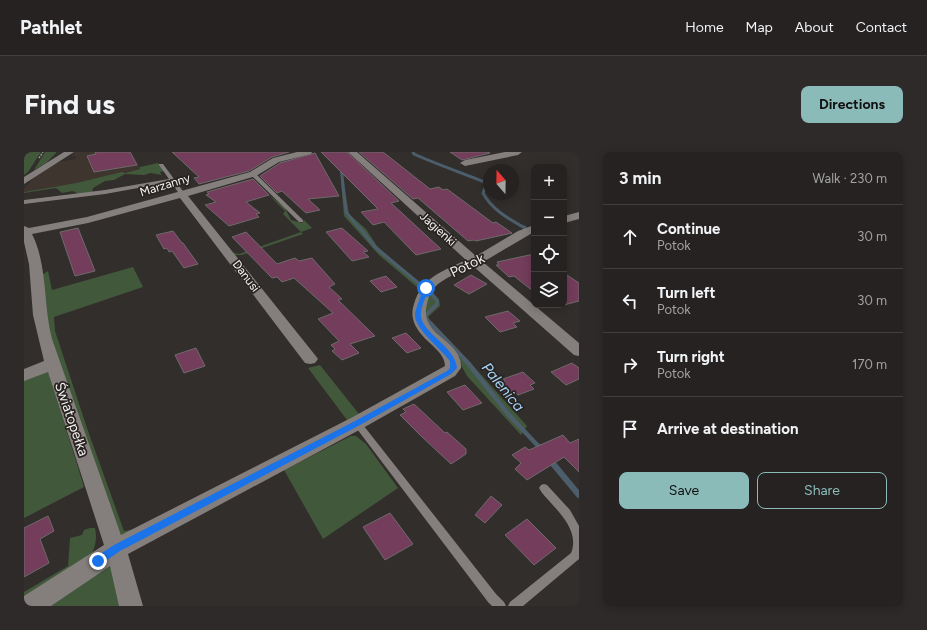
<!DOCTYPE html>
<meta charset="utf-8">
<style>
:root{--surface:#262221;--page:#2e2a2a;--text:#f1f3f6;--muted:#a4a4a5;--line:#423f3f;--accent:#8bbbb9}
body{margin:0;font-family:Figtree,sans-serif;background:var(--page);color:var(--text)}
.controls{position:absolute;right:12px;top:12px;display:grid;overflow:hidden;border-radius:8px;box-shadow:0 2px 10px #0003}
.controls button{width:36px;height:36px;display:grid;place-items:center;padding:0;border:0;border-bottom:1px solid var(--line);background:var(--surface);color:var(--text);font:20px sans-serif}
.compass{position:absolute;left:459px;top:12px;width:36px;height:36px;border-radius:50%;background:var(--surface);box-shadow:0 2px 10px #0003;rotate:340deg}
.stop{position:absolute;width:12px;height:12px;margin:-9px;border:3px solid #1a73e8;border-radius:50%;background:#fff}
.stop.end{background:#1a73e8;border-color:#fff;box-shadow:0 1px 4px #0008}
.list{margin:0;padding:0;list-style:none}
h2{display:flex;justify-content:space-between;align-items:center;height:52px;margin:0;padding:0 16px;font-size:17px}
h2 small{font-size:13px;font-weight:400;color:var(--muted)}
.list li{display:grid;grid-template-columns:26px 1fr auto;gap:12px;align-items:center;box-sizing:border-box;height:64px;padding:0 16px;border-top:1px solid var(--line)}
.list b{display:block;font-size:15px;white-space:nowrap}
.list p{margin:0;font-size:13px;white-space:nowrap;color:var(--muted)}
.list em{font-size:13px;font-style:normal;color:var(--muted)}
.actions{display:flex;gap:8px;padding:12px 16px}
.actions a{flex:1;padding:9px 0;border:1px solid var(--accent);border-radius:8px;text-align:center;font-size:14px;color:var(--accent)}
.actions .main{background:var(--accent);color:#111}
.icon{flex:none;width:22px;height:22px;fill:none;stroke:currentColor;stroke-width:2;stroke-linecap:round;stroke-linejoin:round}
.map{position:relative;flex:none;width:555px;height:454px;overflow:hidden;border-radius:8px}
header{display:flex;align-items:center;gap:24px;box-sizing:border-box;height:56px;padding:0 20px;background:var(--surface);border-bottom:1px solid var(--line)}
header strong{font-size:19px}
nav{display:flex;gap:22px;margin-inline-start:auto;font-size:14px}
.intro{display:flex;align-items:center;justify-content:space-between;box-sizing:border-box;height:96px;padding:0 24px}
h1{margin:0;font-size:28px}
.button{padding:10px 18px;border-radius:8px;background:var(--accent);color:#111;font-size:14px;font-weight:700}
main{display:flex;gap:24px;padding:0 24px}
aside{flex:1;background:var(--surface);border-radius:8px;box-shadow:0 2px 10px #0003}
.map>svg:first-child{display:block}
</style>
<header>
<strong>Pathlet</strong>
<nav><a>Home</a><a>Map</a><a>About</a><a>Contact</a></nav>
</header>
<div class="intro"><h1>Find us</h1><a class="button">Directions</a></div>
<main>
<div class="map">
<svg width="555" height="454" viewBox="0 0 555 454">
<rect width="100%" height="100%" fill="#322e2c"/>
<path fill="#3f352f" d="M 51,0 L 107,0 L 117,17 L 51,31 L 0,40 L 0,37 L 12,23 L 35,10 L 52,7 L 51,4 L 47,3 Z"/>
<path fill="#42583a" d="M 0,0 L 17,0 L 4,20 L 0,23 Z
M 21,0 L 32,0 L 32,1 L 22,11 L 10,18 Z
M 134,11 L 140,19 L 136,20 L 138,23 L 127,21 L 120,23 L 101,22 L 90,28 L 81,29 L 69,36 L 68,40 L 54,42 L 49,39 L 38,41 L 32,36 L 0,41 L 0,40 L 52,31 L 98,20 L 101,21 L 116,17 L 116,15 Z
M 317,30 L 320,32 L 325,62 L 342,77 L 353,94 L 373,112 L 399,133 L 441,109 L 442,106 L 420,86 L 443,106 L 443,108 L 409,129 L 398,138 L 394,139 L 394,136 L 355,103 L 320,64 Z
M 243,41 L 261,56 L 267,68 L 278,71 L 280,68 L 288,76 L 277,80 L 279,82 L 218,103 L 210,103 L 210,101 L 215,102 L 277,80 L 259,62 L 261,59 Z
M 109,115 L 119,135 L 30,165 L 31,179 L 64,279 L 100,379 L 126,375 L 323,268 L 284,216 L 296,213 L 335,262 L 421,218 L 400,231 L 258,308 L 126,375 L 98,386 L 49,256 L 24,177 L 16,124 L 24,119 L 28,138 Z
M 406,138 L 415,147 L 416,154 L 405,164 L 402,172 L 399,161 Z
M 435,206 L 444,208 L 503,274 L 497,283 L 443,224 L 438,215 Z
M 23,219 L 25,221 L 60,335 L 0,366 L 0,226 Z
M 327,284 L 332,284 L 342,292 L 374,336 L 299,387 L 260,318 Z
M 66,376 L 71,376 C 73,386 72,392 68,402 L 0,448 L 0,440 L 44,414 L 46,386 L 58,383 L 60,378 Z
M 85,409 L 101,454 L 20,454 Z"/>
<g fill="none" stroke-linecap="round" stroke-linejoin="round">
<path stroke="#4c5e6b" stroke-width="3" d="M 389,0 L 390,2 C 414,13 439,21 463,31 L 459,41 C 468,58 485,67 501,76
M 317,15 L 322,60 L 335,76"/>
<path stroke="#4c5e6b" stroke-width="3.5" d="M 335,75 L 352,96 L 398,134
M 500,75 L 501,76
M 540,111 L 541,115
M 407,141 L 413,149 L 413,152 L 402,163 L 402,166 L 408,173"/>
<path stroke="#4c5e6b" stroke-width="4.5" d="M 407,172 L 444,211 L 485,263 L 516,296"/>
<path stroke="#4c5e6b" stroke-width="6" d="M 515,295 L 517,298
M 526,308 L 555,343"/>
</g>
<path fill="#733d5b" stroke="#6f6a6c" d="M 71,0 L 106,0 L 113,13 L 70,20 L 63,4 L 72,2 Z
M 148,0 L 265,0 L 248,5 L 225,19 L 175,32 L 170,26 L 175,25 Z
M 297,0 L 323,0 L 375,49 L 367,51 L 417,97 L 392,103 L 360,70 L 349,73 L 337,60 L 354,57 Z
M 335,0 L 359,0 L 406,37 L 415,35 L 419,38 L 423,37 L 469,71 L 472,70 L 488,81 L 452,89 L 450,88 L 444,89 L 394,46 L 389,47 Z
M 426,0 L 463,0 L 466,1 L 438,8 Z
M 291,1 L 315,44 L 284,47 L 296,58 L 282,61 L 258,39 L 253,41 L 236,24 L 256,11 Z
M 229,27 L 245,43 L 222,50 L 236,61 L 232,62 L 235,65 L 205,74 L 181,53 L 192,50 L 182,43 L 185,42 L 183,40 Z
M 54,76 L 71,119 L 51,124 L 36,80 Z
M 318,76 L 344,99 L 339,100 L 345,105 L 328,109 L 302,80 Z
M 149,79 L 158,91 L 159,91 L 174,112 L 160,116 L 148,99 L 145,100 L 143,96 L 140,97 L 132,83 Z
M 222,80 L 253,112 L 271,106 L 275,109 L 288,106 L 311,132 L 305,135 L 318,147 L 314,148 L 351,184 L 326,192 L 335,201 L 318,208 L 308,199 L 311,197 L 307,193 L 315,189 L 294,167 L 309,161 L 270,126 L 258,130 L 253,125 L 248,126 L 208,85 Z
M 510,102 L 510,140 L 490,124 L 485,125 L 472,113 L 475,113 L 473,110 Z
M 540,121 L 555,131 L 555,149 L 540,153 Z
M 447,123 L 463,132 L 445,142 L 430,133 Z
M 362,124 L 373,135 L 357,140 L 346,129 Z
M 484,159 L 496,169 L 489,171 L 493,175 L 476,180 L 461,165 Z
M 382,181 L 397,196 L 383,201 L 368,186 Z
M 172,196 L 181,214 L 160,221 L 151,203 Z
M 548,211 L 555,216 L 555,227 L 542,233 L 527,220 Z
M 499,220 L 511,231 L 506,233 L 510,237 L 494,243 L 492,241 L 484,244 L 473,232 L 481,229 L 479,227 Z
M 441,233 L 458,251 L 439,258 L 423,240 Z
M 390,252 L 421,281 L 423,280 L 442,297 L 442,302 L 427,312 L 396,283 L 376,263 L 382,260 L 379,257 Z
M 539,283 L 546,291 L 555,287 L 555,320 L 540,305 L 503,328 L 491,317 L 497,311 L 488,303 L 501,295 L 505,298 Z
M 467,344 L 478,353 L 461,371 L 451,363 Z
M 366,361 L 389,392 L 361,408 L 339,375 Z
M 24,364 L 30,379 L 16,387 L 25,411 L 0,425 L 0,376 Z
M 503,367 L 532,396 L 510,413 L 481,383 Z"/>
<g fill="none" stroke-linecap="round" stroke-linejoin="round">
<path stroke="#9a9795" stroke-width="1.5" stroke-dasharray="2 1" stroke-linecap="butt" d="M 15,6 L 19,0"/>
<path fill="#847f7d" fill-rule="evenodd" d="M 135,12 L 139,12 L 161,42 L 160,43 L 156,43 L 147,30 L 81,42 L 0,52 L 0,48 L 81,38 L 145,27 L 135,13 Z
M 227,21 L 231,21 L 279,68 L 279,70 L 275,70 L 227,23 Z
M 333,268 L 336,269 L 472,442 L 480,450 L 482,454 L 468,454 L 464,450 L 330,273 L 329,271 L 330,269 Z
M 520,332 L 523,333 L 546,358 L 555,374 L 555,407 L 499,454 L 484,454 L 486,450 L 547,401 C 555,382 539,364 527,351 C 523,346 518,342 515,336 L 517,333 Z"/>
<path fill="#847f7d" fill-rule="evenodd" d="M 40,0 L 50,0 L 0,32 L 0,25 Z
M 273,0 L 288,0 L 287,2 L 255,10 L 232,24 L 164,44 L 291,203 L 294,207 L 291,211 L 286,212 L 281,211 L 156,46 L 64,71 L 8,82 C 24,114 19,153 28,187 L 97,383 L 327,266 L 421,214 C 421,201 405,192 398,183 C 390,174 386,164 390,152 C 398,125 419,119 442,108 L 324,0 L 333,0 L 452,104 L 494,79 L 510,73 L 510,80 L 459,110 L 555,191 L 555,204 L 550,203 L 449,114 C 436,120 415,127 407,140 C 405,143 404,148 403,152 C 394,184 439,188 437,216 L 431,224 L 339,276 L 104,402 L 119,454 L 95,454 L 86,414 L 27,454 L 0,454 L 0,444 L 80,393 L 24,220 L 0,229 L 0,217 L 20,209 L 9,163 L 5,112 L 0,90 L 0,74 L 5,76 L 63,65 L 226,20 L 249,6 Z
M 481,0 L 498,0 L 494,3 L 441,14 L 436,11 L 441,8 Z
M 555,60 L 555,67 L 540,71 L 540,64 Z"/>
</g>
<path fill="#1a73e8" d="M 402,135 L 405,136 C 402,144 398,153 397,160 C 394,180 431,193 433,216 L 427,222 L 336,273 L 96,399 L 77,412 L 74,413 L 70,412 L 69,409 L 70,406 L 90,393 L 331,269 L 423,219 L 426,216 L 426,209 C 417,197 389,176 391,161 C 393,153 397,144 399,136 Z"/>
<g text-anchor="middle" stroke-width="3.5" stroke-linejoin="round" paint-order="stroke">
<g font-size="12" fill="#f5f2f0" stroke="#282422">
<text transform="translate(141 33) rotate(-17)" y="4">Marzanny</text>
<text transform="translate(414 77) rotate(42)" y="4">Jagienki</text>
<text transform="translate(222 124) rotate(53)" y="4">Danusi</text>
</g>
<g font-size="14" fill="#f5f2f0" stroke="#282422">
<text transform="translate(443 113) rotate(-26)" y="5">Potok</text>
<text transform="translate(48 267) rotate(71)" y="5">Światopełka</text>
</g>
<g font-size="15" font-style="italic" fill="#a9d5f9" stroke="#282422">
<text transform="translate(479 235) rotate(51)" y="5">Palenica</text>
</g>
</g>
</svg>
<div class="controls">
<button>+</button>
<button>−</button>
<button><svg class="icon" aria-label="locate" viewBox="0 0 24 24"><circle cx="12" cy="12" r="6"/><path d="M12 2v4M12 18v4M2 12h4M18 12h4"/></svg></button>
<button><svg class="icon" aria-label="layers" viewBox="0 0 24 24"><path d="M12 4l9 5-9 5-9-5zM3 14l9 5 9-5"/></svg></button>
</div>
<svg class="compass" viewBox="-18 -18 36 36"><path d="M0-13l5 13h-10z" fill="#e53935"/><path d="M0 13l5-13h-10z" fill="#a4a4a5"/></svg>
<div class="stop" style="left:402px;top:136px"></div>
<div class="stop end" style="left:74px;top:409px"></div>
</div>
<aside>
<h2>3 min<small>Walk · 230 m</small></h2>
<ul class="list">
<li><svg class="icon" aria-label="ahead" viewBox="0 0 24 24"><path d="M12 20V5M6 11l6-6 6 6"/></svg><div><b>Continue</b><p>Potok</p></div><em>30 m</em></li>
<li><svg class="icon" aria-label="left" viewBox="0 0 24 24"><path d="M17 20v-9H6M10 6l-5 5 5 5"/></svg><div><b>Turn left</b><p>Potok</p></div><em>30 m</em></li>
<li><svg class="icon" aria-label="right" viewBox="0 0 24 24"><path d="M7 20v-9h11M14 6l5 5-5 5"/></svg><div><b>Turn right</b><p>Potok</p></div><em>170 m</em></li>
<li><svg class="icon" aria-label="arrive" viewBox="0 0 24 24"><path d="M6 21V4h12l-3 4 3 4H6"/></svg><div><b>Arrive at destination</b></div></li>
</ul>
<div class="actions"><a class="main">Save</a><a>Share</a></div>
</aside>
</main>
